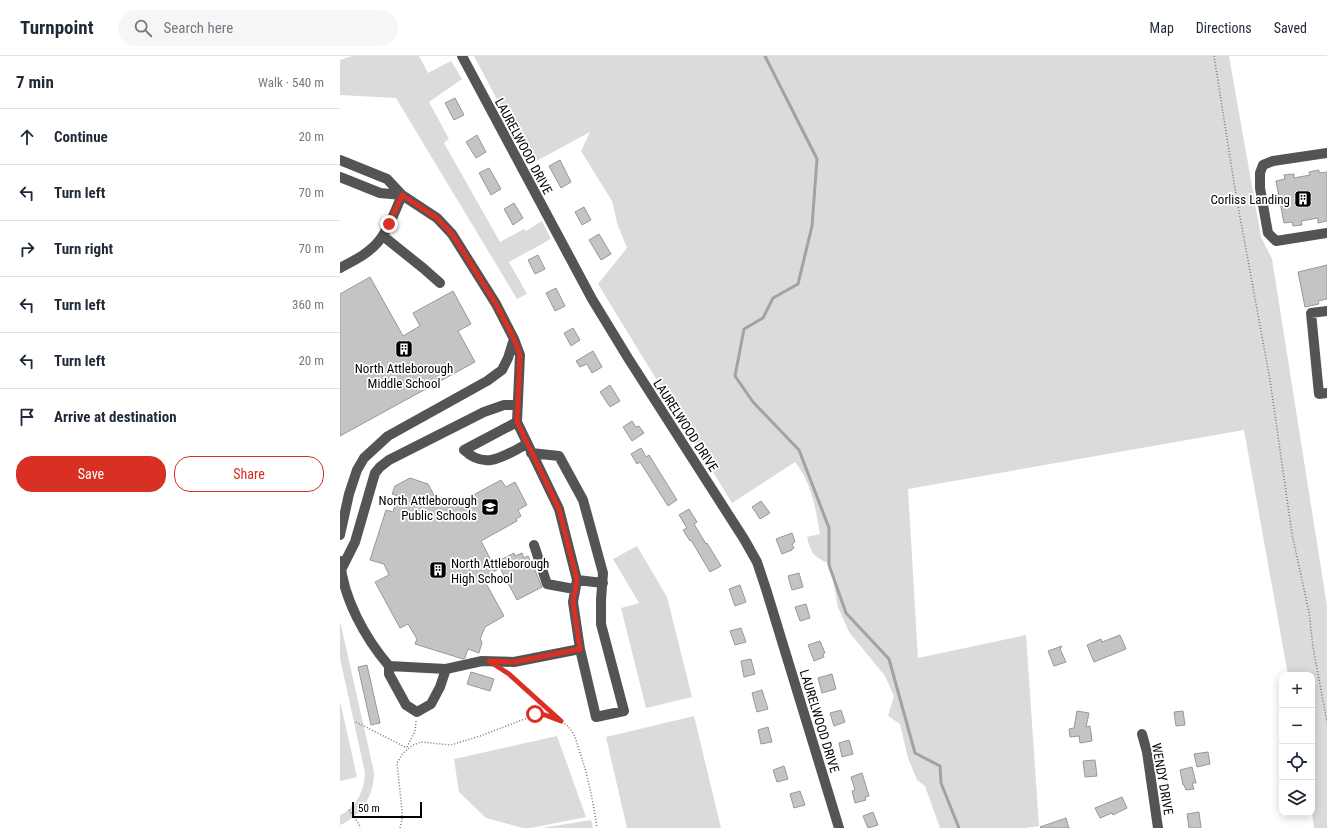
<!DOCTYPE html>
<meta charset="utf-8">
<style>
:root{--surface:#fff;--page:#f6f6f7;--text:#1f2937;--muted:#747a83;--line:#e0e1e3;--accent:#d93025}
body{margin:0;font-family:"Roboto Condensed",sans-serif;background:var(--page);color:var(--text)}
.controls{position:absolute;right:12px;bottom:12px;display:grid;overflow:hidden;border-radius:8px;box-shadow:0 2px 10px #0003}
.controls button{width:36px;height:36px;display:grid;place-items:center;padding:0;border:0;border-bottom:1px solid var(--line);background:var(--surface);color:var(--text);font:20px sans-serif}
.scale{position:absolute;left:12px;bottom:10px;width:70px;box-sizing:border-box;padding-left:4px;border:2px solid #000;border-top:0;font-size:11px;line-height:14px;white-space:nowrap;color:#000;-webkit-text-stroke:3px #fff;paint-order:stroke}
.stop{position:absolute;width:12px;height:12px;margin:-9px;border:3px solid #d93025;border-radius:50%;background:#fff}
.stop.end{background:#d93025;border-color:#fff;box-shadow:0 1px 4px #0008}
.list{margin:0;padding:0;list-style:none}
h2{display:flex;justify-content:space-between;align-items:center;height:52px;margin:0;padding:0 16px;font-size:17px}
h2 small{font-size:13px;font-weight:400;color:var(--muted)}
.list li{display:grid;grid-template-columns:26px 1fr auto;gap:12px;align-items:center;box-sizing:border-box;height:56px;padding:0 16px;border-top:1px solid var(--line)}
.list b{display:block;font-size:15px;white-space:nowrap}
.list em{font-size:13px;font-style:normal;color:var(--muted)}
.actions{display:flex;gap:8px;padding:12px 16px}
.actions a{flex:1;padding:9px 0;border:1px solid var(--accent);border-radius:16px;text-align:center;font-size:14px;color:var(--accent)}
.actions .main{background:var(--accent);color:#fff}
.icon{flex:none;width:22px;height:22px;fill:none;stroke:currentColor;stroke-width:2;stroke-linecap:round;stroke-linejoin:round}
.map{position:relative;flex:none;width:987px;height:772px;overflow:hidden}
header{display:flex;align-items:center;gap:24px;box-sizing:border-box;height:56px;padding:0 20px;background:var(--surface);border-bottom:1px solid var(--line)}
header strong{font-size:19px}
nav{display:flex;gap:22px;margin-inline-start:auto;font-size:14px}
.search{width:280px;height:36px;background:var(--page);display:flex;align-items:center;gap:10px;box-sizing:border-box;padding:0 14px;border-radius:22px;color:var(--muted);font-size:15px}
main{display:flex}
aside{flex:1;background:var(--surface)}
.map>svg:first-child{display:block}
</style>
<header>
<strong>Turnpoint</strong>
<div class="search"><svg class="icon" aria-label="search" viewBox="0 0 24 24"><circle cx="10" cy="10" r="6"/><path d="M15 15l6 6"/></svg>Search here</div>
<nav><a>Map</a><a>Directions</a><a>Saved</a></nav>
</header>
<main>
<aside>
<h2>7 min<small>Walk · 540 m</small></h2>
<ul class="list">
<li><svg class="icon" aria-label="ahead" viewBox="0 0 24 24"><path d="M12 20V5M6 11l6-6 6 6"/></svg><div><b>Continue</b></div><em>20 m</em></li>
<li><svg class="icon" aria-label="left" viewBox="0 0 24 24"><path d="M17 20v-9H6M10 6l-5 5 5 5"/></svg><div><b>Turn left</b></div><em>70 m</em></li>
<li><svg class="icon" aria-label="right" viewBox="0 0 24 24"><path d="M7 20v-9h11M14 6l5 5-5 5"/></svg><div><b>Turn right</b></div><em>70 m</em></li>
<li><svg class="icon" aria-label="left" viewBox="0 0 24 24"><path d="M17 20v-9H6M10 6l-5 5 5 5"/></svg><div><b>Turn left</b></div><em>360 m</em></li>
<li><svg class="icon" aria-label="left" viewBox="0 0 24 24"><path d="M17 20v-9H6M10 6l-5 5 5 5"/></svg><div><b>Turn left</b></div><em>20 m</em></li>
<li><svg class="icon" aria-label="arrive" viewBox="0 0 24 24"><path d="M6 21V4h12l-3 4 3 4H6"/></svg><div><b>Arrive at destination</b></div></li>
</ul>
<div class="actions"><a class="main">Save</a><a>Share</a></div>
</aside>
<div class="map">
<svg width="987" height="772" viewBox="0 0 987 772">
<rect width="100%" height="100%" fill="#fff"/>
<path fill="#dbdbdb" d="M 12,0 L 79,0 L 88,17 L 111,5 L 122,23 L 89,46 L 109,83 L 104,87 L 160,186 L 184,173 L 186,175 L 202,165 L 211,183 L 169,206 L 187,238 L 177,243 L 56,42 L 0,39 L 0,4 Z
M 134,0 L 889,0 L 921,181 L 932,203 L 987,550 L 987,772 L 974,772 L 972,757 L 972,619 L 948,619 L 904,374 L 568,433 L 578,602 L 686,579 L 699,770 L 685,772 L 600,772 L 585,730 L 577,724 L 568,702 L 560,668 L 548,660 L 554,640 L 545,620 L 509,576 L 498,551 L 490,508 C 475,501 471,499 467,481 L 480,478 C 476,453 471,426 455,406 L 392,447 L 258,228 L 287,192 L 277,167 L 272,145 L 241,95 L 250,76 L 191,108 Z
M 297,490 L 327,541 L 352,641 L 306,652 L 281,552 L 299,547 L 273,503 Z
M 0,565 L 34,716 C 34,739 22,760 0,769 L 0,759 C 17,751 24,735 25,717 L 0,602 Z
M 0,645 L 17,721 L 0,725 Z
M 354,660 L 381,772 L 287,772 L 266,681 Z
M 217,680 L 246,761 L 191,772 L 183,772 L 146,762 L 119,736 L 114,703 Z
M 251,764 L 253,772 L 202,772 Z"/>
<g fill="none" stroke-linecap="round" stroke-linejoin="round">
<path stroke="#a2a2a2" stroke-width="3" d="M 425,0 L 477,103 L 472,170 L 458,228 L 433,242 L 423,262 L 404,273 L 395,320 L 413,346 L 459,394 L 489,472 L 489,509 L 506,557 L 549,603 L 575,697 L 600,710 L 601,727 L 619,772"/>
</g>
<path fill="#c4c4c4" stroke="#989898" d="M 115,42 L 124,59 L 114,64 L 105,47 Z
M 137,79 L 146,96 L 136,102 L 126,86 Z
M 220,104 L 231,126 L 221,132 L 209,110 Z
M 149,112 L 161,133 L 151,139 L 139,117 Z
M 979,114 L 979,117 L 987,116 L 987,165 L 978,167 L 978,162 L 961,165 L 962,169 L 953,170 L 952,166 L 944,167 L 936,125 L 945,123 L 944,119 L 954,118 L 954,122 L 970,119 L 969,116 Z
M 174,147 L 183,162 L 173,169 L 164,153 Z
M 244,151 L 251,164 L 242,169 L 235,156 Z
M 259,178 L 271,198 L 261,204 L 249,184 Z
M 198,199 L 205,213 L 195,218 L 188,204 Z
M 987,209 L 987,243 L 978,245 L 979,248 L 965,251 L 958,216 Z
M 30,221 L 63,280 L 80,270 L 73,257 L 113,235 L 131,268 L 118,275 L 135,306 L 0,380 L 0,238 Z
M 216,232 L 225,250 L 215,255 L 206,237 Z
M 233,272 L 240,284 L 231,290 L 224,277 Z
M 253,295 L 262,311 L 252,317 L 247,308 L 240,311 L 236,305 Z
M 270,329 L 280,345 L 270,351 L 260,336 Z
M 292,365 L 296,371 L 299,370 L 304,377 L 292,385 L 283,371 Z
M 301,392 L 306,401 L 309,399 L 337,444 L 328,450 L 300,406 L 297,408 L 291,398 Z
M 70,422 L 88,428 L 96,443 L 101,441 L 105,446 L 115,449 L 161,424 L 166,431 L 175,426 L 187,449 L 178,454 L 181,460 L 176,463 L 177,465 L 141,485 L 153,508 L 174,497 L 175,500 L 182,497 L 184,502 L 188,500 L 195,514 L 202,531 L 177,544 L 160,512 L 143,522 L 164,560 L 145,571 L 140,583 L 142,586 L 139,597 L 128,593 L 125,602 L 123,603 L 75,588 L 77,583 L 68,568 L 60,572 L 35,526 L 49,519 L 44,508 L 30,504 L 46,454 L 53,456 L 58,440 L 52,438 L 55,430 Z
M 421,445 L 430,457 L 420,463 L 412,451 Z
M 349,453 L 357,466 L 354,468 L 366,488 L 367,487 L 381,510 L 370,516 L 351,484 L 350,485 L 343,474 L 347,472 L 339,459 Z
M 452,477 L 455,486 L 452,488 L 454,492 L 452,493 L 452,494 L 442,498 L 436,483 Z
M 459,517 L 463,531 L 452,534 L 448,520 Z
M 400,529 L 406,546 L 395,550 L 389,533 Z
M 466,548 L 470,562 L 460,565 L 455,551 Z
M 401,572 L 406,586 L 395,589 L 390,575 Z
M 780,579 L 786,593 L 754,606 L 747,589 L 761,583 L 762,586 Z
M 480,585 L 485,597 L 483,598 L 484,601 L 474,605 L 468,589 Z
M 722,590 L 720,593 L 726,606 L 714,610 L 708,595 Z
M 411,603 L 415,618 L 404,621 L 401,605 Z
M 27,609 L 40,667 L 31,669 L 18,611 Z
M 131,616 L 154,623 L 150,635 L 127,628 Z
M 492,618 L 496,633 L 482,637 L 478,622 Z
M 422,634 L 428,653 L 417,656 L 412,637 Z
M 501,654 L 505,666 L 494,670 L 490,657 Z
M 737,655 L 749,657 L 746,671 L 750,670 L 752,685 L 740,687 L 739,680 L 730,681 L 729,673 L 734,672 Z
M 843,655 L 845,669 L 836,670 L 834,656 Z
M 428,671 L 432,686 L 421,688 L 418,674 Z
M 509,684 L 513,698 L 502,701 L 499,687 Z
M 868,696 L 870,708 L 857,711 L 854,698 Z
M 755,704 L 757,720 L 745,721 L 743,705 Z
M 444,710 L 448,723 L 437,726 L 433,714 Z
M 852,711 L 856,727 L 852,727 L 854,733 L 846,734 L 844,729 L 843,729 L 840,714 Z
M 522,717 L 529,740 L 525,741 L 526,744 L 515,747 L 512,735 L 515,734 L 511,721 Z
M 460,735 L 465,749 L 454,752 L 450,738 Z
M 782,741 L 787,752 L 773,759 L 772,757 L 760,762 L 755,752 Z
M 533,756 L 538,769 L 528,772 L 523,760 Z
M 859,756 L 861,772 L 849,772 L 847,758 Z
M 726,762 L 729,772 L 701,772 L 700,771 Z"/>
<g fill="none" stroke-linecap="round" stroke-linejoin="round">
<path stroke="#767676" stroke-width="1.5" stroke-dasharray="1 2" stroke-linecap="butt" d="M 874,0 L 896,139 L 930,324 L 952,478 L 969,556 L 973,591 L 987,666
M 166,616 L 220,663
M 16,666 L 67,692
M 67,691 L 75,675 L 76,665
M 9,754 L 19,768 L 20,772
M 60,772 L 62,764 L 62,754 L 57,707 L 63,697 L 73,689 L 81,686 L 111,689 L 140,680 L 195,659 C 208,659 223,663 231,674 C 235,679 237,687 239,694 C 248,719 253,745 257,772"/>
<path stroke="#545454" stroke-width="10" d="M 122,0 L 252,243 L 288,302 L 404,483 L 417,506 L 426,533 L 499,772
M 987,97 L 933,105 L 923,109 L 920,117 L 920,132 L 928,177 L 936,185 L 987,177
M 0,104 L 47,123 L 62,139 L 97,162 L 112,178 L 156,248 L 174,283 L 180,299 L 177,366 L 219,453 L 237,524 L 233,546 L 240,593 L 256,661 L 284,655 L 261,568 L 261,544 L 263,517 L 243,444 L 219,400 L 191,397
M 0,121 L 40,137 L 62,139
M 43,180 L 83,212 L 100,227
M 0,212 C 13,205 28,198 38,186 C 49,173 55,155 62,139
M 987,255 L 971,257 L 979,338 L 987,337
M 177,366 L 124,394 C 146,415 165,399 187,388
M 0,479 L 9,438 L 17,414 L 24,402 L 48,380 L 147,325 L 162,314 L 168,302 L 174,283
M 194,489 L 207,528 L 234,533
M 0,505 C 3,542 25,582 49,610 L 49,618 L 66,649 L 77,656 L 91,648 L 100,631 L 106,613 L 49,610
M 1,514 L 15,486 L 35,417 L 40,411 L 49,404 L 144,356 L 164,349 L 178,349
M 237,524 L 263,527
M 106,613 L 142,605 L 174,606 L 240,593
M 802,678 L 807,696 L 818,772"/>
</g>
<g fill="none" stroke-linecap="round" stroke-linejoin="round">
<path stroke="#d93025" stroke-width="5" d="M 49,168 L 62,139 L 97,162 L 112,178 L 156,248 L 174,283 L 180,299 L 177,366 L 219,453 L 237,524 L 233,546 L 240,593 L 174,606 L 149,605 L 169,618 L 221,665 L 205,659 L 195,658"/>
</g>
<defs>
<symbol id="building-square" viewBox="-11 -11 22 22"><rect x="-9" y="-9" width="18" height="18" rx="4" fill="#000" stroke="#fff"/><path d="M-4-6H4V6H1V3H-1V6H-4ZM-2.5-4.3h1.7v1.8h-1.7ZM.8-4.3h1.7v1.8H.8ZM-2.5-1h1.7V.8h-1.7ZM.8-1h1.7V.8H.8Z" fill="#fff"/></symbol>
<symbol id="school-square" viewBox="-11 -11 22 22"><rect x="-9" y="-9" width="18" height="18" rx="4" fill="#000" stroke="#fff"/><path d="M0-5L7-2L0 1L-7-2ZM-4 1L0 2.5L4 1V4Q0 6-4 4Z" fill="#fff"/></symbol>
</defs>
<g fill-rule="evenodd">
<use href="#building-square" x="953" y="133" width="20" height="20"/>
<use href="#building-square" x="54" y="283" width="20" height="20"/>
<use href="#school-square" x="140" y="441" width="20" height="20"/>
<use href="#building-square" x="88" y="504" width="20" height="20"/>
</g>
<g text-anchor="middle" stroke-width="3.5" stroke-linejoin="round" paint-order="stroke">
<g font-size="13" fill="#000" stroke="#fff">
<text transform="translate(184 90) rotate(62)" y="5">LAURELWOOD DRIVE</text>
<text transform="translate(346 369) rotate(57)" y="5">LAURELWOOD DRIVE</text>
<text transform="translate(480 665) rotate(73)" y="5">LAURELWOOD DRIVE</text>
<text transform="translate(823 723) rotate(80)" y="5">WENDY DRIVE</text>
</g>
<g font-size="13" fill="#000" stroke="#fff" text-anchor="end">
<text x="950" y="148">Corliss Landing</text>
<text x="64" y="317" text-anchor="middle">North Attleborough<tspan x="64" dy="15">Middle School</tspan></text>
<text x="137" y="449">North Attleborough<tspan x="137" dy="15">Public Schools</tspan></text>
<text x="111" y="512" text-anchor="start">North Attleborough<tspan x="111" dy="15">High School</tspan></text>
</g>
</g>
</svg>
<div class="controls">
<button>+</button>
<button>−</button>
<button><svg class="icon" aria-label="locate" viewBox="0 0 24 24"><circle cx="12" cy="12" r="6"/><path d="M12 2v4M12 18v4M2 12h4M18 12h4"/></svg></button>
<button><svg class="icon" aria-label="layers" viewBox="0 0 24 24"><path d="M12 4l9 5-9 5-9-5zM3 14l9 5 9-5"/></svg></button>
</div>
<div class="scale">50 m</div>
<div class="stop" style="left:195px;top:658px"></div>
<div class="stop end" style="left:49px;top:168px"></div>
</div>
</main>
